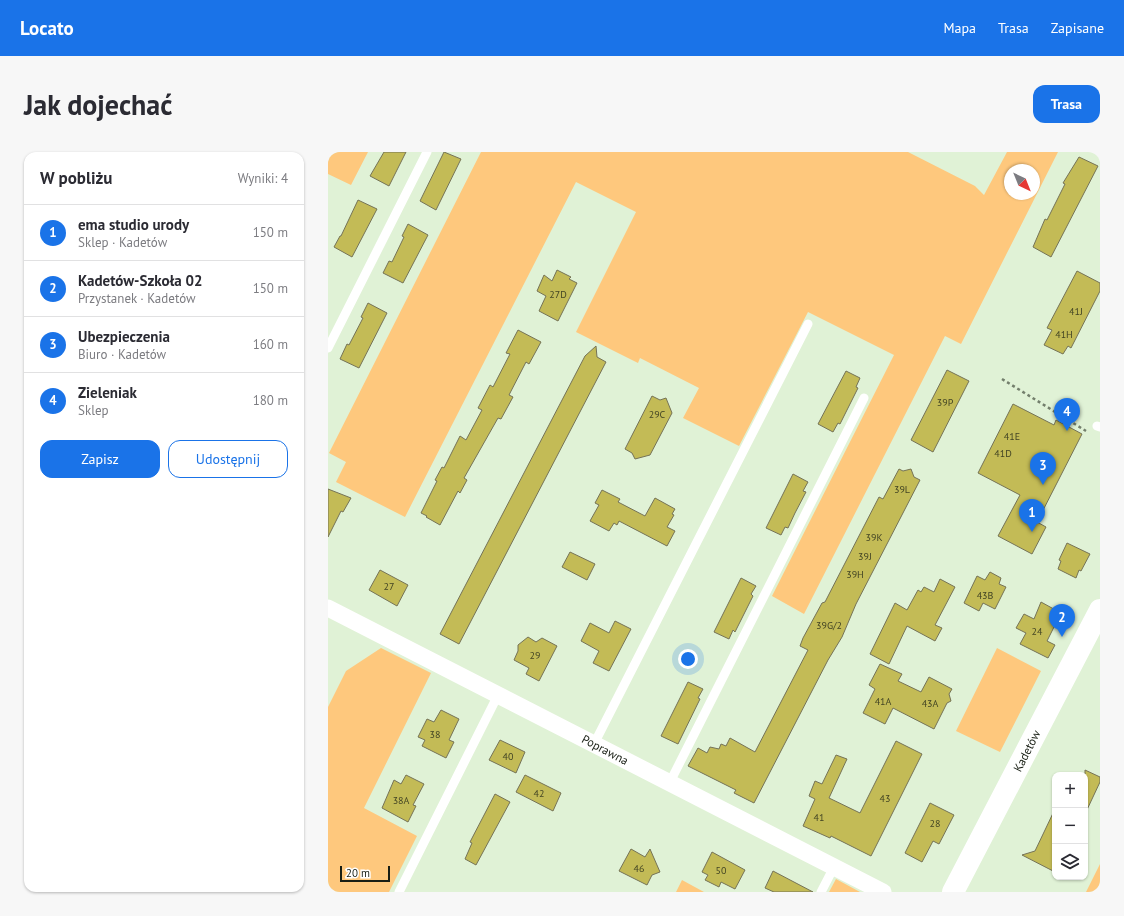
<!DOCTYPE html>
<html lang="pl">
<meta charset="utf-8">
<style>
:root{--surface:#fff;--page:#f7f7f7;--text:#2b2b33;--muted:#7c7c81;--line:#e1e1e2;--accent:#1a73e8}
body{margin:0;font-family:"PT Sans",sans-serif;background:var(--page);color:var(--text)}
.controls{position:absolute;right:12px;bottom:12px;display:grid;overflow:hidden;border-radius:8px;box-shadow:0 1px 3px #0004}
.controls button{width:36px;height:36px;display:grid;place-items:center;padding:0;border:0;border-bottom:1px solid var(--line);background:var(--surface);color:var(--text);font:20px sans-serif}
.compass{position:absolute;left:676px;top:12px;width:36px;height:36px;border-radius:50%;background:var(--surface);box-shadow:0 1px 3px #0004;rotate:137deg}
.scale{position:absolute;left:12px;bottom:10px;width:50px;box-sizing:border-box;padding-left:4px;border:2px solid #181e14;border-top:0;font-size:11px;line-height:14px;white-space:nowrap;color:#181e14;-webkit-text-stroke:3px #fff;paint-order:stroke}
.you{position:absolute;left:360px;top:507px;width:14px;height:14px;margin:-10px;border:3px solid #fff;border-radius:50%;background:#1a73e8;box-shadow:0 0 0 6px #1a73e833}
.badge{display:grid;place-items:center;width:26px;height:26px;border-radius:50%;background:var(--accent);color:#fff;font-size:13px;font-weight:700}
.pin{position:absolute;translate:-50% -33px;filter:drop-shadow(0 1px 2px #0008)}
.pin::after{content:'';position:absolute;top:21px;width:14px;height:12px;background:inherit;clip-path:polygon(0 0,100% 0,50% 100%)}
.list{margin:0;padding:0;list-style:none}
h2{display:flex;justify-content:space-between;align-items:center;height:52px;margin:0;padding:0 16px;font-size:17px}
h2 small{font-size:13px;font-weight:400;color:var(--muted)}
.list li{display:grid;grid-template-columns:26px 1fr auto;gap:12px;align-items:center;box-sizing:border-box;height:56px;padding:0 16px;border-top:1px solid var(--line)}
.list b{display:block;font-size:15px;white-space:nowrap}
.list p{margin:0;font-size:13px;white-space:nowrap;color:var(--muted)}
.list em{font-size:13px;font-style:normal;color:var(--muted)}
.actions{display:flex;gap:8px;padding:12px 16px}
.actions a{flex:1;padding:9px 0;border:1px solid var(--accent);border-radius:12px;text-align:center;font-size:14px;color:var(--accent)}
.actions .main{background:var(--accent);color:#fff}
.icon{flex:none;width:22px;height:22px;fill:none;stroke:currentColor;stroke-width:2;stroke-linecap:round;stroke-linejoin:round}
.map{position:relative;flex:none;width:772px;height:740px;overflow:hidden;border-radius:12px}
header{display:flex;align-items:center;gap:24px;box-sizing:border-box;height:56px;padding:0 20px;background:var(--accent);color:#fff}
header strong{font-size:19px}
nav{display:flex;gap:22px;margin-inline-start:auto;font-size:14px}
.intro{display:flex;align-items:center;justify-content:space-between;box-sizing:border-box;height:96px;padding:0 24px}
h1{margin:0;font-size:28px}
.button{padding:10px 18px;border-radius:12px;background:var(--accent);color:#fff;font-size:14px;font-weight:700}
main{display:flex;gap:24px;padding:0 24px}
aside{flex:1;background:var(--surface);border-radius:12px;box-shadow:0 1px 3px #0004}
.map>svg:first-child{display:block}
</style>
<header>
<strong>Locato</strong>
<nav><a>Mapa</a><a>Trasa</a><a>Zapisane</a></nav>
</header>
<div class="intro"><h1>Jak dojechać</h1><a class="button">Trasa</a></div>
<main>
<aside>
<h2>W pobliżu<small>Wyniki: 4</small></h2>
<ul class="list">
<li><span class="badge">1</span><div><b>ema studio urody</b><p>Sklep · Kadetów</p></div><em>150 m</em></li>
<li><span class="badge">2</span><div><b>Kadetów-Szkoła 02</b><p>Przystanek · Kadetów</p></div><em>150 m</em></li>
<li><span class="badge">3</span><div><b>Ubezpieczenia</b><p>Biuro · Kadetów</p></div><em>160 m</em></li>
<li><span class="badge">4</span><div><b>Zieleniak</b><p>Sklep</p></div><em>180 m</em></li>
</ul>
<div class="actions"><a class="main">Zapisz</a><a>Udostępnij</a></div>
</aside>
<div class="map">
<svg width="772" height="740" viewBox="0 0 772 740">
<rect width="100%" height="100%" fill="#e0f2d6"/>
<path fill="#fec87d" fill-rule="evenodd" d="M 0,0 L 40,0 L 23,33 L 0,22 Z
M 153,0 L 580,0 L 647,34 L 656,43 L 679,0 L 730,0 L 633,192 L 617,184 L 476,462 L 444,444 L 566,203 L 480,160 L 411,294 L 355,266 L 371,236 L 312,206 L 310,211 L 248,180 L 308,60 L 248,30 L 77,365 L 8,330 L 18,310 L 1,301 ZM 682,18 L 706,18 L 706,42 L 682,42 Z
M 53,496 L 103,521 L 36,656 L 89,684 L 61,740 L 0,740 L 0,555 L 18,519 Z
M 669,496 L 713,519 L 672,600 L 628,579 Z
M 772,712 L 772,740 L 758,740 Z
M 508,727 L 532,740 L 501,740 Z
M 354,728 L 376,740 L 348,740 Z"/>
<path fill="#c3bb56" stroke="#757357" d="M 56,0 L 78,0 L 61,34 L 42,24 Z
M 116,0 L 133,7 L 108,58 L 92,49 Z
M 751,5 L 770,14 L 723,105 L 705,95 L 717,67 L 719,68 L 737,32 L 735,31 Z
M 30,48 L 49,57 L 24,105 L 6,95 L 12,84 L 13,84 Z
M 80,72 L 100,83 L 75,131 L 55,121 L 61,109 L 64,110 L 76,85 L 74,84 Z
M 229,118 L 243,125 L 241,127 L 249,131 L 230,169 L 211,159 L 218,144 L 209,139 L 216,123 L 224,129 Z
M 749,119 L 772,131 L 772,139 L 743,196 L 740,194 L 735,202 L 716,193 L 724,178 L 719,176 Z
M 40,151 L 59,161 L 31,216 L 12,207 L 19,192 L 21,193 L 35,166 L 33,165 Z
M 190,178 L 213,190 L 201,212 L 198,210 L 181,243 L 185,245 L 173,267 L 170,266 L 136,326 L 139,328 L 132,341 L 130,339 L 112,373 L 98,365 L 99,364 L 93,361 L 109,329 L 107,328 L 114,315 L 116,316 L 132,284 L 138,288 L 154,258 L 150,256 L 162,233 L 165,235 L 182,202 L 178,201 Z
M 268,194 L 269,205 L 278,210 L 131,492 L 112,482 L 257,204 Z
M 619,218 L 641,229 L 605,300 L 583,288 Z
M 518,219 L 532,226 L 528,235 L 530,236 L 512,272 L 510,271 L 505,280 L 490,272 Z
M 324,244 L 332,248 L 338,246 L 344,261 L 322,303 L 307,307 L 304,301 L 297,297 Z
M 685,252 L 726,273 L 728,268 L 754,282 L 709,370 L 718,375 L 704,402 L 670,384 L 692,343 L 650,321 Z
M 571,317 L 575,319 L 583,317 L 586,325 L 592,328 L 528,452 L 514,485 L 500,508 L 426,651 L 406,641 L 408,638 L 360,614 L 370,596 L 379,601 L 382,595 L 391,597 L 393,592 L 398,594 L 402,586 L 427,600 L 480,498 L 472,494 L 475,486 L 494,451 L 497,450 L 551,345 L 555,347 Z
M 465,322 L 480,330 L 475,339 L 478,340 L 467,361 L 460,376 L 457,375 L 453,383 L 438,376 Z
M 0,337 L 23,346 L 15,360 L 13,359 L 0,385 Z
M 274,338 L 292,347 L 290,350 L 317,364 L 327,346 L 347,357 L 344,362 L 346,363 L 339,375 L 347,379 L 339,394 L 291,369 L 289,373 L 286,371 L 281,379 L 262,369 L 271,353 L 267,351 Z
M 739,391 L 762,402 L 753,419 L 751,418 L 748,426 L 730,417 L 733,409 L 731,408 Z
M 242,400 L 267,412 L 259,428 L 234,415 Z
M 52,418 L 80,433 L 69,454 L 41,438 Z
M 662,420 L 673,426 L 671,432 L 678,435 L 667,457 L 655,451 L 651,459 L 636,451 L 649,424 L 657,428 Z
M 413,426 L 428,434 L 423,442 L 425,444 L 407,480 L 405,478 L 401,487 L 386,480 Z
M 612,427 L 627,435 L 607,473 L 614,476 L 607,489 L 579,474 L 561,512 L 542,502 L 567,451 L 579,458 L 590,438 L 593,440 L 596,435 L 606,440 Z
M 713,450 L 733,461 L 719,489 L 727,493 L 720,506 L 692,492 L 698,481 L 688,476 L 696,462 L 706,467 Z
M 287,469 L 303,477 L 281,519 L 265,511 L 271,499 L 253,489 L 262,471 L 281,481 Z
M 200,485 L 208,490 L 214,486 L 229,494 L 211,529 L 198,522 L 201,516 L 186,508 L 190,499 L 190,493 Z
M 552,512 L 574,522 L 570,529 L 593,540 L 601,525 L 624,537 L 621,542 L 623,549 L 619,551 L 606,577 L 565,556 L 557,572 L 535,561 L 547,537 L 541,533 Z
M 360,530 L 375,537 L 370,546 L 372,547 L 350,592 L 333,584 Z
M 113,558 L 131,567 L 121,588 L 126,590 L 118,606 L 94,594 L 97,588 L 90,585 L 99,567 L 106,570 Z
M 172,588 L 197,600 L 188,621 L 161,608 Z
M 568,589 L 594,602 L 543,704 L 503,684 L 502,686 L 475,674 L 487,647 L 481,644 L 487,629 L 494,632 L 508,603 L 519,607 L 501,646 L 532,661 Z
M 757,618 L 772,625 L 772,630 L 757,662 Z
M 78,623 L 96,632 L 85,653 L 88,654 L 80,670 L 54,656 L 66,628 L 73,632 Z
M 197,623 L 233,641 L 225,659 L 188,640 Z
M 167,642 L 182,650 L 148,713 L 137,707 L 144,691 L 142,690 Z
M 602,651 L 626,663 L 611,692 L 605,689 L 594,710 L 577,701 Z
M 727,657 L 727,720 L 694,703 L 707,699 Z
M 303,697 L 317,705 L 322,697 L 332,720 L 324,723 L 319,733 L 291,719 Z
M 384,700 L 417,718 L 407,737 L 393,730 L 391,735 L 377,728 L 380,723 L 374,720 Z
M 445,719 L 485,740 L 446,740 L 437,736 Z"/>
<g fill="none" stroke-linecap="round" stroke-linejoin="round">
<path stroke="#737f6c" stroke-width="2.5" stroke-dasharray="3 3" stroke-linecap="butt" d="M 674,227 L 758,279"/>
<path stroke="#fff" stroke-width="9" d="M 0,196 L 99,0
M 769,274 L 772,275
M 266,592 L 480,172
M 341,632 L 536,246
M 71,740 L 170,543
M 493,740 L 506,715"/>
<path stroke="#fff" stroke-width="17" d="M 0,456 L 555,740"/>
<path stroke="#fff" stroke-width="22" d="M 625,740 L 772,458"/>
</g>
<g text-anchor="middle" stroke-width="3" stroke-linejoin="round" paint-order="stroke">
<g font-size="10" fill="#434524">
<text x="230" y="146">27D</text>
<text x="748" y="163">41J</text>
<text x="736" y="186">41H</text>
<text x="617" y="254">39P</text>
<text x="329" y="266">29C</text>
<text x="684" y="288">41E</text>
<text x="675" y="305">41D</text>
<text x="574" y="341">39L</text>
<text x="546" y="389">39K</text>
<text x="537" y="408">39J</text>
<text x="527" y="426">39H</text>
<text x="61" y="438">27</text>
<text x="657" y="447">43B</text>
<text x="501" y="477">39G/2</text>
<text x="709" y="483">24</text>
<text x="207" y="507">29</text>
<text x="555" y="553">41A</text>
<text x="602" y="555">43A</text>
<text x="107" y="586">38</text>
<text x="180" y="608">40</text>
<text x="211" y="645">42</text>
<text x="557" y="650">43</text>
<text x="73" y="652">38A</text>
<text x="491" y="669">41</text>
<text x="607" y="675">28</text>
<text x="311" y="720">46</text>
<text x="393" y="722">50</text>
</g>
<g font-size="12" fill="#181e14" stroke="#fff">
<text transform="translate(277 598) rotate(28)" y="4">Poprawna</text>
<text transform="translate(699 599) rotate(-63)" y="4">Kadetów</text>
</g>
</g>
</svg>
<div class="controls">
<button>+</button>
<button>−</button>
<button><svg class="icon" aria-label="layers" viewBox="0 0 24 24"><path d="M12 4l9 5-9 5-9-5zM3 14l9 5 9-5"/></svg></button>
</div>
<svg class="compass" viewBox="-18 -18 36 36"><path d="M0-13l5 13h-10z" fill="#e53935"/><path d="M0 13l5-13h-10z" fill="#7c7c81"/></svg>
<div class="scale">20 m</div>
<div class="you"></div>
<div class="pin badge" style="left:704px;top:380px">1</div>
<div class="pin badge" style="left:734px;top:485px">2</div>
<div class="pin badge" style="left:715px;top:333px">3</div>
<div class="pin badge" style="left:739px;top:279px">4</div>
</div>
</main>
